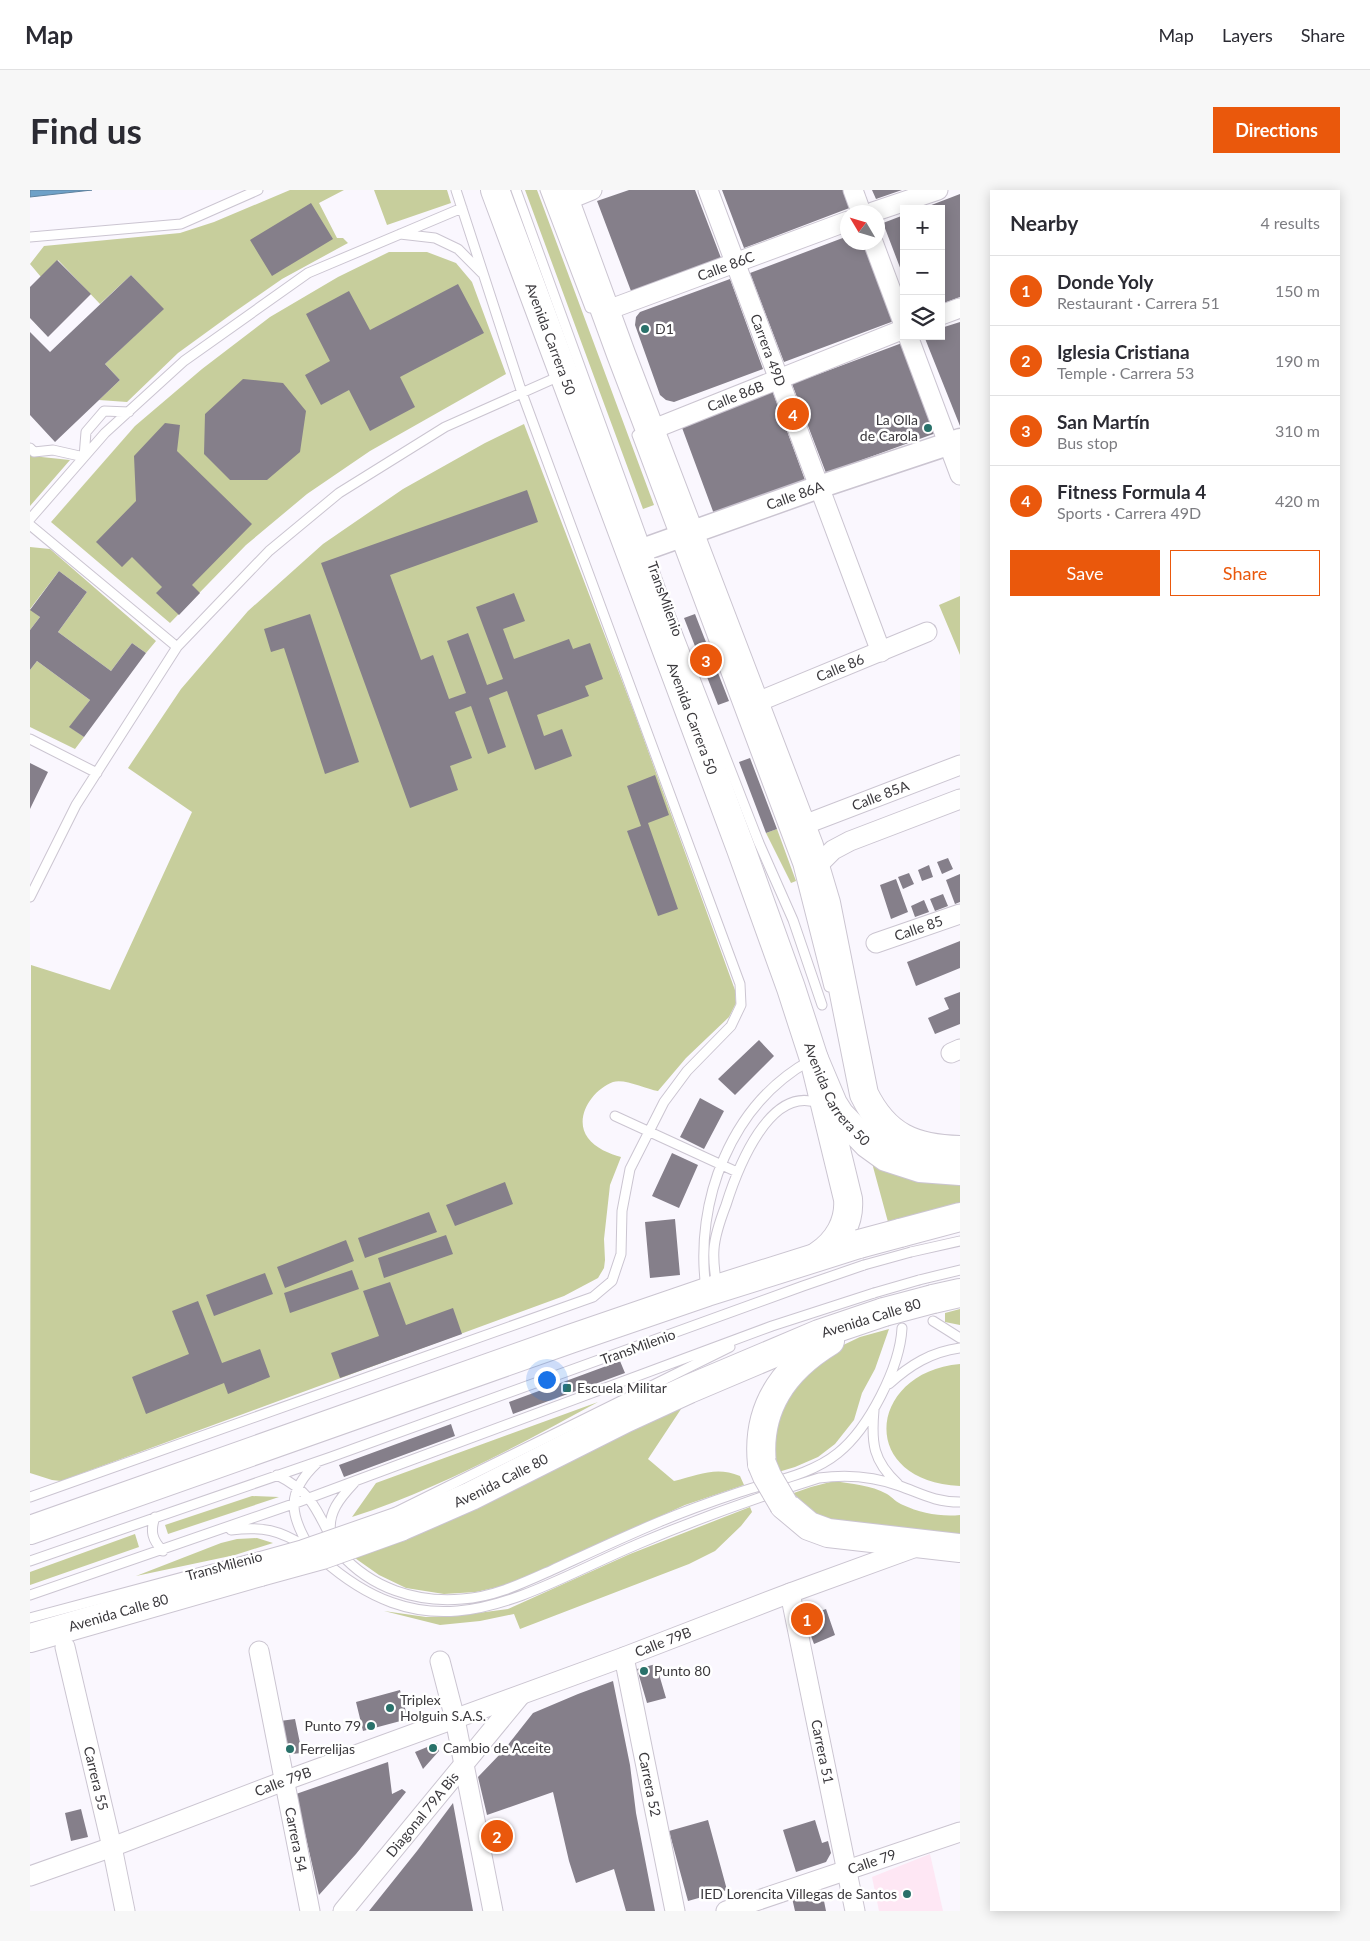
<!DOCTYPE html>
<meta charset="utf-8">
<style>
:root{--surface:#fff;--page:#f7f7f7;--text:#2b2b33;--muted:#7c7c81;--line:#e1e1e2;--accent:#ea580c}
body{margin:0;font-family:Lato,sans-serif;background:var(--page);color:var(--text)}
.controls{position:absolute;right:15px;top:15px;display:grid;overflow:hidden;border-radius:0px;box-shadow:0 2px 12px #0003}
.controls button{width:45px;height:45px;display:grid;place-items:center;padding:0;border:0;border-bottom:1px solid var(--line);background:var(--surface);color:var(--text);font:25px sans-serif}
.compass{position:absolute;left:810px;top:15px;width:45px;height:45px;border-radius:50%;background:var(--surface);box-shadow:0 2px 12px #0003;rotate:308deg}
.you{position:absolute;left:516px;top:1189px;width:18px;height:18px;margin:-12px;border:4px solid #fff;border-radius:50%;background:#1a73e8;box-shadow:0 0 0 8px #1a73e833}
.badge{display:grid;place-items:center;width:32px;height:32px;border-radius:50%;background:var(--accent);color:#fff;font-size:16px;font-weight:700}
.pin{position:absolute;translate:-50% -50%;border:2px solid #fff;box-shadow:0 1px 5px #0006}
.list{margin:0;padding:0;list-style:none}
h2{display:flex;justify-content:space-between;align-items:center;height:65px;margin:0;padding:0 20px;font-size:21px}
h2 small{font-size:16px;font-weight:400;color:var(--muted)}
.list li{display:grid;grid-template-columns:32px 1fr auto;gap:15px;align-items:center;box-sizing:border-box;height:70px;padding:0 20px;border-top:1px solid var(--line)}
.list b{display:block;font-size:19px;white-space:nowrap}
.list p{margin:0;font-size:16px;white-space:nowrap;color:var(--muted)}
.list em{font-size:16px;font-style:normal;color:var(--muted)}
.actions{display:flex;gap:10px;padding:15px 20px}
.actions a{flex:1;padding:11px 0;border:1px solid var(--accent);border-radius:0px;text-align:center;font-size:18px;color:var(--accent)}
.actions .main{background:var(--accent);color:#fff}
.icon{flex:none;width:28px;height:28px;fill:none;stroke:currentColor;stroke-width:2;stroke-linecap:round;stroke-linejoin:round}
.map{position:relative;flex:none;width:930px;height:1721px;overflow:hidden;border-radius:0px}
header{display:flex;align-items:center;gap:30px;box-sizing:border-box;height:70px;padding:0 25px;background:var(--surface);border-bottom:1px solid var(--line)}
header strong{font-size:24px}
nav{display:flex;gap:28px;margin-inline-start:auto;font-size:18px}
.intro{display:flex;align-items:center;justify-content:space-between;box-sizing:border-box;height:120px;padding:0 30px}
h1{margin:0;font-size:35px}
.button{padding:12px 22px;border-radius:0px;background:var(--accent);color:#fff;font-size:18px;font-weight:700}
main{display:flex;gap:30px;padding:0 30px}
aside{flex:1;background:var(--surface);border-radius:0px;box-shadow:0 2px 12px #0003}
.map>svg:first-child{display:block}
</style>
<header>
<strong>Map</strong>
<nav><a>Map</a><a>Layers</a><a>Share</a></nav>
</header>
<div class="intro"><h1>Find us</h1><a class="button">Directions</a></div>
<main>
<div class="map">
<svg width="930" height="1721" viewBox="0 0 930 1721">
<rect width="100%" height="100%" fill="#faf7fe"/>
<path fill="#fee7f4" d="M 900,1664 L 913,1721 L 849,1721 L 842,1687 Z"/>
<path fill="#c7ce9c" d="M 260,0 L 314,0 L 289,13 L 307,48 L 313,48 L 318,53 L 252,89 L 203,123 L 148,163 L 97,212 L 69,210 L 90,190 L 75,174 L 133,119 L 101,85 L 70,114 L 28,70 L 11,87 L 0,74 L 14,56 L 150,43 L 184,32 Z
M 344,0 L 417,0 L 421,13 L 357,35 Z
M 495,0 L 507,0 L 624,315 L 613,319 Z
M 359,62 L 397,62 L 426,73 L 442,92 L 476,184 L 340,261 L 277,304 L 216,355 L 140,433 L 21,332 L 105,236 L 172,179 L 240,127 L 308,87 Z
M 494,234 L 604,522 L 705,800 L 706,813 L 699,827 L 656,868 L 628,901 C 616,899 594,888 583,892 C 562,900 543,928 558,948 C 565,958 580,964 591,967 L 580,995 L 574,1049 L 575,1070 L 574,1078 L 568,1088 L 534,1106 L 31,1291 L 22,1290 L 0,1283 L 1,775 L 80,800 L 162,622 L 98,578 L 151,499 L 218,421 L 293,354 L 373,299 L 455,253 Z
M 0,264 L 2,266 L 40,270 L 0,316 Z
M 0,357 L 20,359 L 126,451 L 116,463 L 102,453 L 81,481 L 28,442 L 57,402 L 29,381 L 0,419 L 10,427 L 0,440 Z
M 930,406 L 930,465 L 909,415 Z
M 7,471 L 60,510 L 40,537 L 54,547 L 45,559 L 0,537 L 0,480 Z
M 747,639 L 766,691 L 761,693 L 736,643 Z
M 842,973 L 867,985 L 904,992 L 930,992 L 930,1017 L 858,1032 Z
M 930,1119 L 930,1135 L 915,1132 L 915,1123 Z
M 859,1139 L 845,1179 L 832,1203 L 824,1230 L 805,1254 L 788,1267 L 765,1277 L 745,1283 L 741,1262 L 750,1210 L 807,1158 L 830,1147 Z
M 930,1174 L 930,1296 C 826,1291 838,1182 930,1174 Z
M 568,1212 C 489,1255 408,1299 322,1327 L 346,1293 Z
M 655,1213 L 618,1269 L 644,1291 C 669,1285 686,1276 710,1286 L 714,1295 L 655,1315 L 481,1394 L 446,1402 L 414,1404 L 376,1398 L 349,1385 L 322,1366 Z
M 804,1291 C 821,1294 841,1295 857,1304 C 862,1307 867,1313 873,1315 C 890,1323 911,1327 930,1325 L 930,1348 L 787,1332 L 758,1305 L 781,1297 Z
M 222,1306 L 249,1307 L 138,1344 L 135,1335 Z
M 720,1317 L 722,1322 L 711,1336 L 685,1361 L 659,1374 L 490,1439 L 484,1424 L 450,1431 L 410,1435 L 354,1421 L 396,1427 L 425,1426 L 478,1419 L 600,1364 Z
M 105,1344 L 109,1357 L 0,1395 L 0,1382 Z
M 227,1348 L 243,1353 L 205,1365 L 106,1386 L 191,1353 L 207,1349 Z"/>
<path fill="#6ea1c8" stroke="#5f829e" d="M 0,0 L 62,0 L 0,7 Z"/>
<path fill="#857f8a" d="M 599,0 L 665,0 L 691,68 L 601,101 L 567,11 Z
M 692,0 L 816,0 L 822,17 L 714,58 Z
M 842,0 L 872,0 L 846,9 Z
M 930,4 L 930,107 L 911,114 L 911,19 L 891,19 Z
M 281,13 L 303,49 L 242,86 L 220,50 Z
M 874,25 L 874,88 L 853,33 Z
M 818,46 L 818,52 L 834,52 L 864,131 L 754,172 L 720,83 Z
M 27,70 L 61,104 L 18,147 L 0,128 L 0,97 Z
M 101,85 L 134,119 L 75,174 L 90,190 L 25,252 L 0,225 L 0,142 L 20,162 Z
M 700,89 L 733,179 L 644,212 L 636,210 L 630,205 L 605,135 L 606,127 L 610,122 Z
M 428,94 L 454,143 L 370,187 L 385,217 L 340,241 L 319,200 L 291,215 L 275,185 L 300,171 L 276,124 L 319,101 L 340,140 Z
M 930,132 L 930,236 L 894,146 L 911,146 L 911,138 Z
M 872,153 L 906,243 L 796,283 L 762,194 Z
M 213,189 L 253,193 L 276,221 L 270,262 L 237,290 L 200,290 L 174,264 L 175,224 Z
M 742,200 L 775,290 L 684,324 L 651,235 Z
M 135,233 L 150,235 L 147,261 L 222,334 L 162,395 L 170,403 L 149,425 L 126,403 L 132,397 L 102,367 L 92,377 L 66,352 L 106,311 L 104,266 Z
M 497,300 L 508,332 L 360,385 L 391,470 L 403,465 L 419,509 L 436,503 L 417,451 L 438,443 L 457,495 L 473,489 L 446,417 L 484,403 L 495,431 L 473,439 L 484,469 L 539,449 L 543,459 L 560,453 L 573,489 L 555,496 L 559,506 L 507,525 L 514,546 L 532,539 L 542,566 L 505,580 L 477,501 L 459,508 L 476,557 L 458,564 L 441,516 L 425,522 L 442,568 L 420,576 L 428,600 L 380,618 L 291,373 Z
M 29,381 L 57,402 L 28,442 L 81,481 L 102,453 L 116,463 L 54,547 L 39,537 L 60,510 L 7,471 L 0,480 L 0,440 L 10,427 L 0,420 Z
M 280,424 L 329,572 L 295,584 L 254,458 L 241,462 L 234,439 Z
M 665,424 L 699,511 L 688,515 L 654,428 Z
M 720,568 L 747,639 L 736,643 L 709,572 Z
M 0,573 L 18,582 L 0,619 Z
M 625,585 L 639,625 L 618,633 L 648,719 L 628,726 L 597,641 L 611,636 L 597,596 Z
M 918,668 L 923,679 L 912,684 L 907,672 Z
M 899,675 L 903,687 L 892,691 L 888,680 Z
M 879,683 L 884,694 L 873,699 L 868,687 Z
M 930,684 L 930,712 L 925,714 L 916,690 Z
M 866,689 L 878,722 L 861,729 L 850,695 Z
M 913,704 L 918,716 L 905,721 L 900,709 Z
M 894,710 L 899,722 L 885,727 L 881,716 Z
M 930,751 L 930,778 L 886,796 L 877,772 Z
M 930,802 L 930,834 L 905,844 L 898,828 L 919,819 L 914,808 Z
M 729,850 L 744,866 L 705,905 L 688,889 Z
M 670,908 L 694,921 L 674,959 L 650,947 Z
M 642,963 L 668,975 L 649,1018 L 622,1006 Z
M 475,992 L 483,1014 L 425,1036 L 416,1015 Z
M 399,1022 L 407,1042 L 335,1068 L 328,1048 Z
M 645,1029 L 650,1085 L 620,1088 L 615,1032 Z
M 416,1045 L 423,1064 L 354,1088 L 348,1068 Z
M 316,1050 L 324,1071 L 255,1098 L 247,1077 Z
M 322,1080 L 329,1099 L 260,1123 L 254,1103 Z
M 235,1083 L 243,1104 L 184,1126 L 176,1105 Z
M 360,1092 L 376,1135 L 423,1118 L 432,1144 L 310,1188 L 301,1163 L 349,1146 L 333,1101 Z
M 168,1111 L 192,1173 L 230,1159 L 240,1187 L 198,1204 L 194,1193 L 116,1224 L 102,1187 L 159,1164 L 142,1121 Z
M 590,1171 L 595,1183 L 483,1224 L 479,1212 Z
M 421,1234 L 425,1246 L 314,1287 L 309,1275 Z
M 796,1419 L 805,1445 L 784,1454 L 774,1427 Z
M 626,1474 L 636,1508 L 617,1513 L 607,1479 Z
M 583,1491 L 600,1575 L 606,1623 L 625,1721 L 596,1721 L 584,1679 L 546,1693 L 539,1671 L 523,1602 L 457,1625 L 448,1587 L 473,1561 L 503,1523 L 548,1504 Z
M 370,1500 L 378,1529 L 333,1541 L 326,1512 Z
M 265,1529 L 272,1563 L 261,1564 L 256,1559 L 250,1531 Z
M 407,1553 L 409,1561 L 393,1579 L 385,1562 Z
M 358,1572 L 362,1604 L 372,1599 L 376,1602 L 326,1664 L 289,1705 L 266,1604 Z
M 423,1613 L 443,1721 L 339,1721 L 387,1661 Z
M 51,1619 L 58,1647 L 41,1651 L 35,1623 Z
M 678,1630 L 697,1700 L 658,1711 L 639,1641 Z
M 785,1630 L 792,1653 L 798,1651 L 801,1663 L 796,1672 L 766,1682 L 753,1640 Z
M 792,1701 L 796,1721 L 765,1721 L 762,1708 Z"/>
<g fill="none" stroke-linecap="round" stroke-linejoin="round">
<defs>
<path id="service" d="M 486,0 L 638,419 L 729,653 L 763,730 L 792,815
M 515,0 L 560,118
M 370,44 L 405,48 L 428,59 L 452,83
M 0,47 L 151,34 L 228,0
M 607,245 L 768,675 L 799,797
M 0,258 L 4,262 L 23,260 L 54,267 L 56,242 L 74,221 L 99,222
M 0,329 L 75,243 L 154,171 L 278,83 L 432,18
M 0,335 L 147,457
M 0,549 L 67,583
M 0,707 L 46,615 L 147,457 L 239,361 L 309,303 L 415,237 L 532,185
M 585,926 L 707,982
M 881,1062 L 930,1051
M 889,1090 L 930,1080
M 687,1097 C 685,1085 683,1071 684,1059 C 685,1044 691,1028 696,1015 C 707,980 740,892 790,914
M 676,1099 C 664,1011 701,914 781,870
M 903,1131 L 930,1148
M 859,1194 C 880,1175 901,1162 930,1158
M 844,1220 C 841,1253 843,1271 868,1294
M 247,1285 C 281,1302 286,1318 302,1350
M 0,1307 L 563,1107 L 582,1091 L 591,1064 L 592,1021 L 600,979 L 634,912 L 657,881 L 701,836 L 711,815 L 710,794 L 492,203 L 426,0
M 366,1322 L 700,1157
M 125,1327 C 120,1341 122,1350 133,1361
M 201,1340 C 232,1336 250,1340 276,1357
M 301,1344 C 297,1323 310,1308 324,1293
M 280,1358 C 259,1324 256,1302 287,1273
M 310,1363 C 341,1398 386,1413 432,1409 C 464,1407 493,1393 522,1380 C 557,1364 593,1347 629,1332 C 655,1321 683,1311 710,1302 C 743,1291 781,1285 808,1263 C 839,1238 870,1177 872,1138
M 292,1369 C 406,1470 493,1403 608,1354 C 667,1329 728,1307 789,1288 C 817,1284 843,1286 870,1296 C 892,1304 905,1312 930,1312
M 0,1371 L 301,1267 L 773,1096 L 834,1075
M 0,1405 L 263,1314 L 742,1136 L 844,1103
M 0,1428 L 228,1367"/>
<g id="minor">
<path id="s1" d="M 678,0 L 851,462"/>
<path d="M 823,0 L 831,22"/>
<path d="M 535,11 L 562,0"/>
<path d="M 843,22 L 908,0"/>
<path d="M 843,52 L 874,135"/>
<path id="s2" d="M 575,121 L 818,31"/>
<path d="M 911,125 L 930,118"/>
<path d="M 878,146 L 930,285"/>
<path id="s3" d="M 621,240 L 874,139"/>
<path id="s4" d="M 725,513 L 897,442"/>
<path id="s5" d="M 771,636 L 930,575"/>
<path d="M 786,677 L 803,660 L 820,651 L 930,609"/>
<path id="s6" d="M 846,753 L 930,724"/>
<path d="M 921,863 L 930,859"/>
<path id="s7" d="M 760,1403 L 825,1721"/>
<path id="s8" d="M 35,1457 L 82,1657 L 95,1721"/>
<path id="s9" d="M 229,1461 L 280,1721"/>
<path id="s10" d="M 594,1467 L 645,1721"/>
<path d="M 410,1471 L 425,1529 L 463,1721"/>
<path id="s11" d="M 0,1686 L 82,1657 L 254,1591 L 594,1467 L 760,1403 L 889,1356"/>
<path id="s12" d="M 313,1721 L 490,1506"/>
<path id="s13" d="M 696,1721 L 930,1642"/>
</g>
<g id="tertiary">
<path id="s14" d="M 601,364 L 789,297 L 930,250"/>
</g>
<g id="primary">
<path id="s15" d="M 465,0 L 711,659 L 761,798 L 784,869 L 803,914 L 810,925 L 838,954 L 856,967 L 890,978 L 930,981"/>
<path d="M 531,0 L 591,164 L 779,656 L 796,713 L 834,904 C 855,947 884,959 930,960"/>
</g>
<g id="trunk">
<path d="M 784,869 L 818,1009 C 820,1032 808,1053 788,1066"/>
<path d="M 870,1043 L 930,1027"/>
<path d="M 903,1109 L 930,1103"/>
<path d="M 732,1274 C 726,1218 754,1179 800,1151"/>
<path d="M 754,1315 L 779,1336 L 798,1343 L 930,1358"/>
<path id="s16" d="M 370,1337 L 441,1306 L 596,1228 L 659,1199 L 789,1144 L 854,1122"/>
<path d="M 0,1340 L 540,1149 L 677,1102 L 829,1054"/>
<path id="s17" d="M 0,1448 L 230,1382"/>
</g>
</defs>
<use href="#service" stroke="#cbc5d1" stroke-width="11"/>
<use href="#minor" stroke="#cbc5d1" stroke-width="21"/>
<use href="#tertiary" stroke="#cbc5d1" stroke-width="25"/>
<use href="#primary" stroke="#cbc5d1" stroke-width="30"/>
<use href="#trunk" stroke="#cbc5d1" stroke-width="30"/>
<use href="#service" stroke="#fff" stroke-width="9"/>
<use href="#minor" stroke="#fff" stroke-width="19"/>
<use href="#tertiary" stroke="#fff" stroke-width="22"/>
<use href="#primary" stroke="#fff" stroke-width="28"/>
<use href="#trunk" stroke="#fff" stroke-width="28"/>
<defs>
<path id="service-bridge" d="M 834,1075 L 881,1062
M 844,1103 L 889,1090
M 228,1367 L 271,1355 L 366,1322"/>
<path id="trunk-bridge" d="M 829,1054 L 870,1043
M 854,1122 L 903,1109
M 732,1274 L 737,1286 L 754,1315
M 230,1382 L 292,1365 L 370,1337"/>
</defs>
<use href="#service-bridge" stroke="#cbc5d1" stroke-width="11" stroke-linecap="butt"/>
<use href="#trunk-bridge" stroke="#cbc5d1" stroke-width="30" stroke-linecap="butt"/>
<use href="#service-bridge" stroke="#fff" stroke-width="9"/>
<use href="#trunk-bridge" stroke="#fff" stroke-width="28"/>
</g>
<g fill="#29716a" stroke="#fff" stroke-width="2">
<circle cx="615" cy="139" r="5"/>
<circle cx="898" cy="238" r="5"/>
<rect x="532" y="1193" width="10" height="10" rx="2.5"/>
<circle cx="614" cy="1481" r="5"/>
<circle cx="360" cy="1518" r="5"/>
<circle cx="341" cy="1536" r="5"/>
<circle cx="403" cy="1558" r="5"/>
<circle cx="260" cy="1559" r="5"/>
<circle cx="877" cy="1704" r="5"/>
</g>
<g text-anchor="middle" stroke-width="5" stroke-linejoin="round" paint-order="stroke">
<g font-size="14" fill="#3b393d" stroke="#fff">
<text dy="5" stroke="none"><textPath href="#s2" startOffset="129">Calle 86C</textPath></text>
<text dy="5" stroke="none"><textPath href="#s15" startOffset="159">Avenida Carrera 50</textPath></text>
<text dy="5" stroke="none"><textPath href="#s1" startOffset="171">Carrera 49D</textPath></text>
<text dy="5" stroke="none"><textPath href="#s3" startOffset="91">Calle 86B</textPath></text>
<text dy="5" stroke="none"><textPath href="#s14" startOffset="174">Calle 86A</textPath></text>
<text transform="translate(635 409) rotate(70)" y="5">TransMilenio</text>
<text dy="5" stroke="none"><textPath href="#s4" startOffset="92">Calle 86</textPath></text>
<text dy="5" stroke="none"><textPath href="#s15" startOffset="564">Avenida Carrera 50</textPath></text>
<text dy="5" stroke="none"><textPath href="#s5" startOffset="85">Calle 85A</textPath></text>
<text dy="5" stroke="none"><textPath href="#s6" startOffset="45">Calle 85</textPath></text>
<text dy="5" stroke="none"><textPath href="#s15" startOffset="968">Avenida Carrera 50</textPath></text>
<text transform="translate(841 1128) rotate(-17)" y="5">Avenida Calle 80</text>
<text transform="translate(608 1157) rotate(-20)" y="5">TransMilenio</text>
<text dy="5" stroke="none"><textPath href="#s16" startOffset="111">Avenida Calle 80</textPath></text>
<text transform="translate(194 1376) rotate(-15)" y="5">TransMilenio</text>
<text dy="5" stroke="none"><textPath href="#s17" startOffset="92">Avenida Calle 80</textPath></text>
<text dy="5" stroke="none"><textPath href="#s11" startOffset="675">Calle 79B</textPath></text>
<text dy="5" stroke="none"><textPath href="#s7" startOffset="162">Carrera 51</textPath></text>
<text dy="5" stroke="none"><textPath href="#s8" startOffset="135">Carrera 55</textPath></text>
<text dy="5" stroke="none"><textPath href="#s11" startOffset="270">Calle 79B</textPath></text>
<text dy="5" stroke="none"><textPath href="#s10" startOffset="130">Carrera 52</textPath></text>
<text dy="5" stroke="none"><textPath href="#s12" startOffset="125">Diagonal 79A Bis</textPath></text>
<text dy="5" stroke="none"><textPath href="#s9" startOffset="192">Carrera 54</textPath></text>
<text dy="5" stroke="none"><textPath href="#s13" startOffset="154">Calle 79</textPath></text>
</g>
<g font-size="14" fill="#3b393d" stroke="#fff" text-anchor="start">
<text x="625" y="144">D1</text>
<text x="888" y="235" text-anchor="end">La Olla<tspan x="888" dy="16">de Carola</tspan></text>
<text x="547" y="1203">Escuela Militar</text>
<text x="624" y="1486">Punto 80</text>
<text x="370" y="1515">Triplex<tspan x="370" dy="16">Holguin S.A.S.</tspan></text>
<text x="331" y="1541" text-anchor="end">Punto 79</text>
<text x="413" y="1563">Cambio de Aceite</text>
<text x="270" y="1564">Ferrelijas</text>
<text x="867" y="1709" text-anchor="end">IED Lorencita Villegas de Santos</text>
</g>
</g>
</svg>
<div class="controls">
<button>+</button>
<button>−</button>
<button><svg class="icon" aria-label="layers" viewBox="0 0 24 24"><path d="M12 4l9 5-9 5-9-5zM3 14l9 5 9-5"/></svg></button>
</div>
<svg class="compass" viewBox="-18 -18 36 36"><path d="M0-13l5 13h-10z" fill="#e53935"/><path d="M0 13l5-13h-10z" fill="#7c7c81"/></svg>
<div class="you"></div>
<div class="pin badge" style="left:777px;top:1429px">1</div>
<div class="pin badge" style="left:467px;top:1646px">2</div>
<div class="pin badge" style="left:676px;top:470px">3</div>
<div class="pin badge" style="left:763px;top:224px">4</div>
</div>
<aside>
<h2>Nearby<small>4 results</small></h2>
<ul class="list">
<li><span class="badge">1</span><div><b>Donde Yoly</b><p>Restaurant · Carrera 51</p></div><em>150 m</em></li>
<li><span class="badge">2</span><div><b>Iglesia Cristiana</b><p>Temple · Carrera 53</p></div><em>190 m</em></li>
<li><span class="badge">3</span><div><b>San Martín</b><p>Bus stop</p></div><em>310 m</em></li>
<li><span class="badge">4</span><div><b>Fitness Formula 4</b><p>Sports · Carrera 49D</p></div><em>420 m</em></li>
</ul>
<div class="actions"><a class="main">Save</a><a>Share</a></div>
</aside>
</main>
